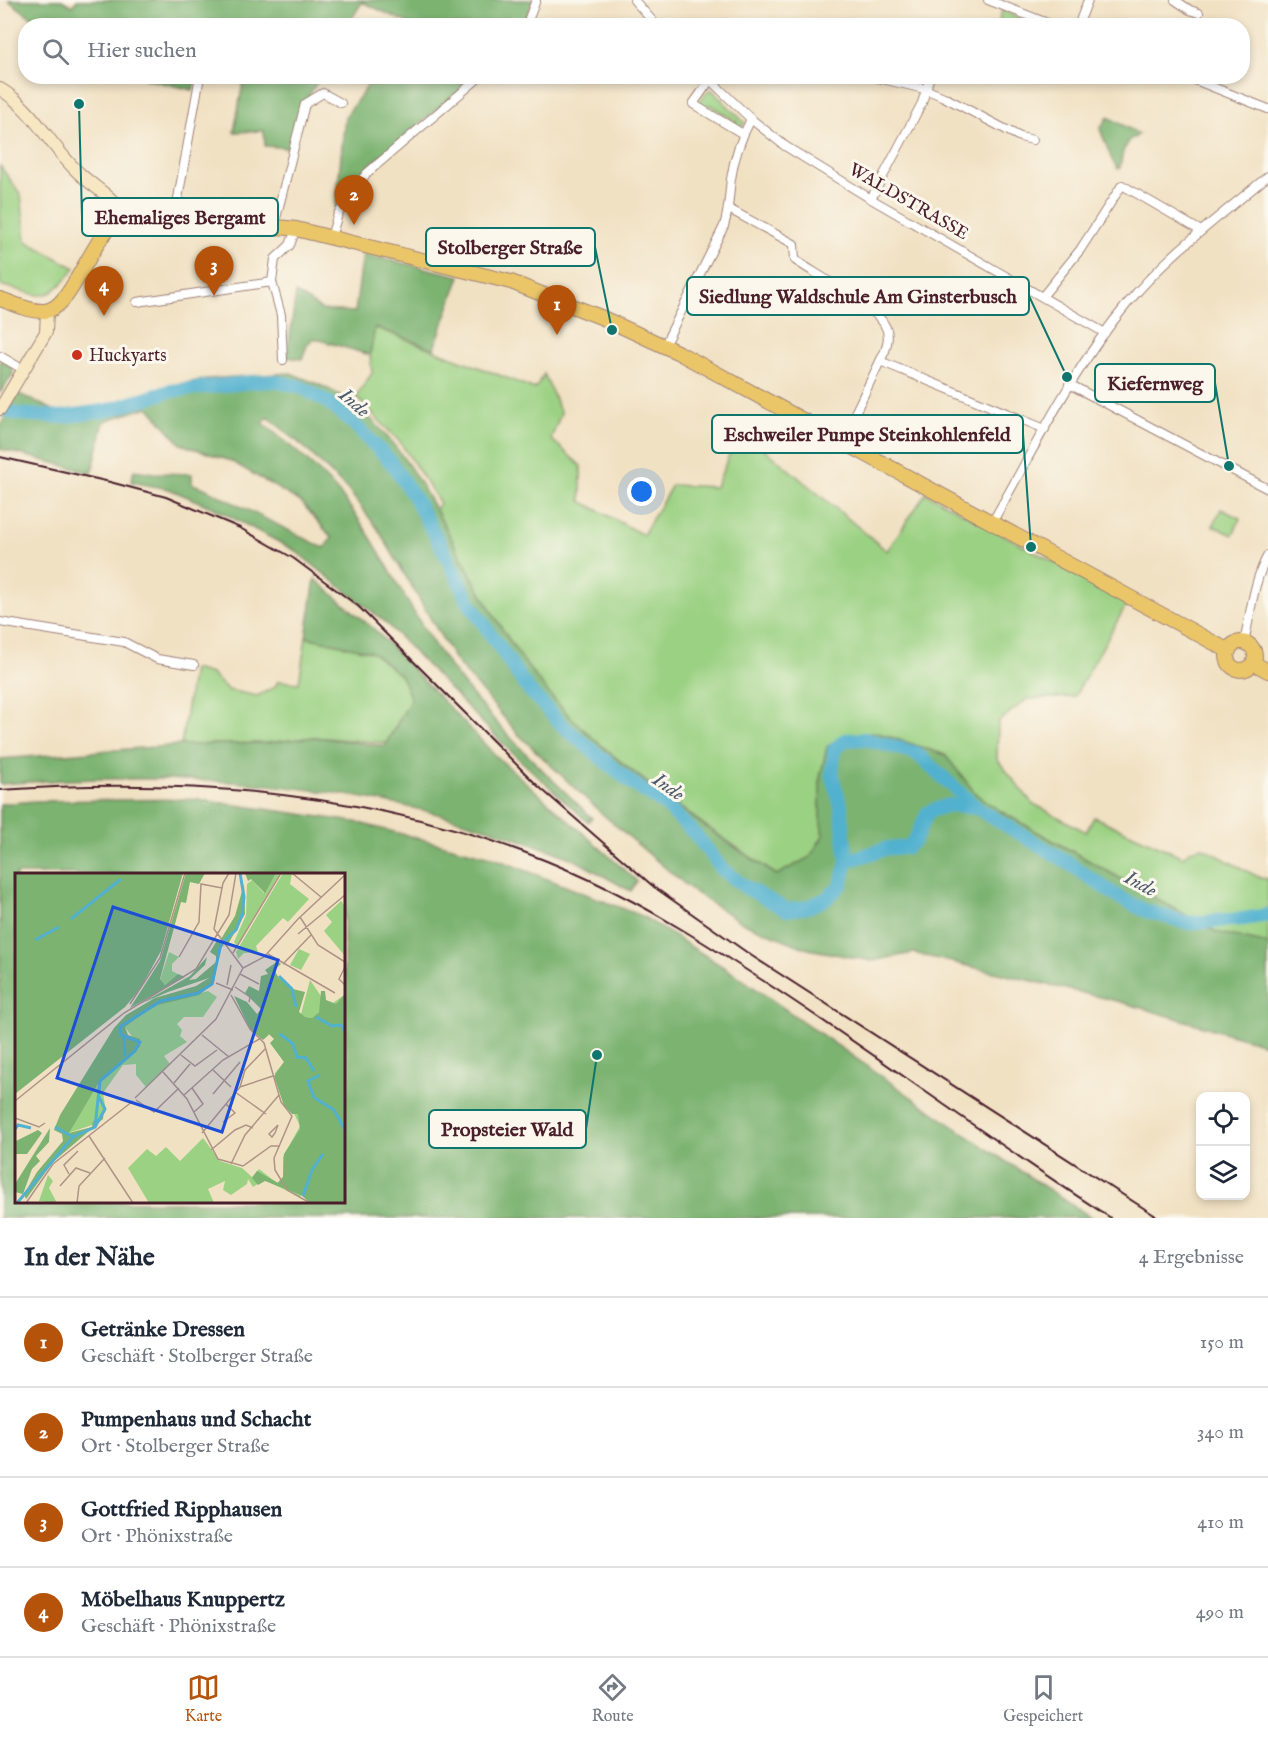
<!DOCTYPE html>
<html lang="de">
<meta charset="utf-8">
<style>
:root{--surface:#fff;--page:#f6f6f7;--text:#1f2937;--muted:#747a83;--line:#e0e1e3;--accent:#b45309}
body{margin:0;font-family:"IM FELL English",serif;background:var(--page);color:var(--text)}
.controls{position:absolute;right:18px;bottom:18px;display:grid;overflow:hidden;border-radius:12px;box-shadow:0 3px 9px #0003}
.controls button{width:54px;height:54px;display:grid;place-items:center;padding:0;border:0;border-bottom:2px solid var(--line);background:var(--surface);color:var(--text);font:30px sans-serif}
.you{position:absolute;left:642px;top:492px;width:21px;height:21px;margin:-15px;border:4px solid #fff;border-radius:50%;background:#1a73e8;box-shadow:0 0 0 9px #1a73e833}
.badge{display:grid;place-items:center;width:39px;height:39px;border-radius:50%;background:var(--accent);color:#fff;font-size:20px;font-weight:700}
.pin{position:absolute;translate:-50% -50px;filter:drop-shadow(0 2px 3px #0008)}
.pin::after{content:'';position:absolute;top:32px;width:21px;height:18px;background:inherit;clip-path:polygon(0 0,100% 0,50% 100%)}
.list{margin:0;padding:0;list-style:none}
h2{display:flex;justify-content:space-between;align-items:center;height:78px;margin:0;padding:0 24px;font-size:26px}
h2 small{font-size:20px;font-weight:400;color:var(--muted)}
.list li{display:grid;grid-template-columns:39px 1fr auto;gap:18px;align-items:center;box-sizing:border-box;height:90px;padding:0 24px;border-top:2px solid var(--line)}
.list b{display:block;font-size:22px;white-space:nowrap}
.list p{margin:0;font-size:20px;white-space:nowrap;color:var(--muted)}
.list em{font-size:20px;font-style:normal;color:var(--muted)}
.icon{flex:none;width:33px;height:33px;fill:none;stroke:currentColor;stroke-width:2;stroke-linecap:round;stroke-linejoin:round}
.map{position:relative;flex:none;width:1268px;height:1218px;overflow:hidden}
.search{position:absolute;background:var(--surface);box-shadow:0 3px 9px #0003;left:18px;right:18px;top:18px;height:66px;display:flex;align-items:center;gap:15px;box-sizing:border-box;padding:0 21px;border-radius:24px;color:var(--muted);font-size:22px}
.sheet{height:438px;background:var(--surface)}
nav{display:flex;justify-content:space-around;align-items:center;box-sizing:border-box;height:84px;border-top:2px solid var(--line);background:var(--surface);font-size:16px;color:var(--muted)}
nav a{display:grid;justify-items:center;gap:3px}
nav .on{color:var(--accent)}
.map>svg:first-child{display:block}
</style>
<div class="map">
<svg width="1268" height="1218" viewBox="0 0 1268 1218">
<rect width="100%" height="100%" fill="#fbf7ec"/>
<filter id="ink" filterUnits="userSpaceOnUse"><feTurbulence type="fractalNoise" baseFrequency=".0167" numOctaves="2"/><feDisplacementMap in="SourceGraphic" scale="12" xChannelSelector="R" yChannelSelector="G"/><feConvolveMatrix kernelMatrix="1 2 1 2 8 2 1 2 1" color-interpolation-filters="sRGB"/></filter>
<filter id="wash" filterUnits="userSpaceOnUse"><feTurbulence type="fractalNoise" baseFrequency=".008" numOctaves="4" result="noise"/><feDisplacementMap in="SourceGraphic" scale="24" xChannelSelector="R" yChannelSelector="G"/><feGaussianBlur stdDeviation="1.35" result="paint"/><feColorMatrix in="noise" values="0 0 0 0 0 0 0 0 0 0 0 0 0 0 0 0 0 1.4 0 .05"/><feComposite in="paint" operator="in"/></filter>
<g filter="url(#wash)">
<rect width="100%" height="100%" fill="#f1e1c3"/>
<path fill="#9bd183" stroke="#727857" stroke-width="1.5" d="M 1002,10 L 1028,22 L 1026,25 C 1017,26 1004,28 999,19 Z
M 711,89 L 745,123 L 739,129 L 732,125 L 737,122 L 710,105 L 704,109 L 700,107 L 700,100 Z
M 0,166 L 21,195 L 26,241 L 75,268 C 45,307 41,295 0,285 Z
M 374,327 L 535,389 L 544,374 L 561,413 L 551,439 L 581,466 L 581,501 L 643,535 L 672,485 L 716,487 L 740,429 L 887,551 L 926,493 L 1128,602 L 1074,697 L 1027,699 L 998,722 L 997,759 L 1032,803 L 1086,832 L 1094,817 L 1183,857 L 1191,850 L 1202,847 L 1260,878 L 1268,879 L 1268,944 L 1216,932 L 1000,811 L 977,796 L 945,755 L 878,733 L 820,778 L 820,816 L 823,836 L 810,857 L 777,875 C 721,837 666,799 614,756 C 602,745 588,735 576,724 C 518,668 474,581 436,510 L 440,503 L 400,442 L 356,397 L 372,373 L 370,355 Z
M 1221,509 L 1240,518 L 1233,535 L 1213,526 Z
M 306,637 L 372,652 L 401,676 L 411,699 L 386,743 L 314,737 L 267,743 L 181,745 L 193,669 L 211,674 L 228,690 L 257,696 L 275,687 L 278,681 L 299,683 Z"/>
<path fill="#7cb371" stroke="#63694e" stroke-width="1.5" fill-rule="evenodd" d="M 8,0 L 62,0 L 72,6 L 77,0 L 533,0 L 523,26 L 410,25 L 410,24 L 362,2 L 348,25 L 43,26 Z
M 146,76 L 196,77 L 193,90 L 145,79 Z
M 244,77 L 320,77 L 304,104 L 291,148 L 265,146 L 264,131 L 234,132 Z
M 374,77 L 476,77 L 363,171 L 335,214 L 345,117 Z
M 1108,117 L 1139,134 L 1134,138 L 1131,138 L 1123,151 L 1120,168 L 1118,169 L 1112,160 L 1100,129 Z
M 363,254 L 460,276 L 434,349 L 375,327 L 370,355 L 313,338 L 307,345 L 302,359 L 287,357 L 296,293 L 322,310 L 355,312 Z
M 0,360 L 12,367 L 13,374 L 0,393 Z
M 290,373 C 313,382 335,390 355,405 C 400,440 430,499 457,549 C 481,594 506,640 538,680 C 574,726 619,762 665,797 C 701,824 738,851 777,875 L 810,857 L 823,836 L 820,816 L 820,777 L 827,747 L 845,734 L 878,733 L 945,755 L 977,795 L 1000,811 L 1216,932 L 1268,944 L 1268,1045 L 1121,1002 L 913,953 L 872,961 L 808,949 L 741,922 L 694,892 L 650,855 L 599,811 L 518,734 L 455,660 L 378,529 L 348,490 L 305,448 L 268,417 L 263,423 C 290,446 321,470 343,498 C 384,550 408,612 448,664 C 490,721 541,769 592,818 L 588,822 L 506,747 L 384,621 L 294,550 L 216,509 L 169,489 L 131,482 L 134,470 L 154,473 L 192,474 L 192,484 L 202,487 L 324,548 L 332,538 L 301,502 L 231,461 L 181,444 L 148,407 L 104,421 L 92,473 L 0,449 L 0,427 L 17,393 L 62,414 L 106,406 L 169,386 L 208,379 Z
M 315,579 L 376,631 L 496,756 L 637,881 L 631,891 C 612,881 594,870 575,860 C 558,852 538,846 520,840 C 361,780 169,771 0,784 L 0,759 L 181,745 L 267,743 L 314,737 L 385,746 L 411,699 L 401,676 L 372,652 L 306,637 Z
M 195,799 L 355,822 L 491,857 L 642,916 L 736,975 L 966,1135 L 1092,1218 L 0,1218 L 0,804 L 35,801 ZM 16,874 L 344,874 L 344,1202 L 16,1202 Z"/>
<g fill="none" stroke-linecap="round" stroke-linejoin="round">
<path stroke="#51b1cf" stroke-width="14" d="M 0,408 L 16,414 L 62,417 L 109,410 L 170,391 L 254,382 L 274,381 L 301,387 L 329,403 L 355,425 L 391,462 L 414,497 L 443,549 L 469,602 L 527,688 L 564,727 L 633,784 L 664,804 L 696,835 L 722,869 L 745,887 L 787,910 L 808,907 L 826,899 L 841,885 L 847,861 L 841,806 L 832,776 L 834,750 L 845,740 L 865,739 L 916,753 L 977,808 L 1064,860 L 1118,897 L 1146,911 L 1188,923 L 1243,919 L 1268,915
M 847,861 L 888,848 L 906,848 L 915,840 L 928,812 L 948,805 L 977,808"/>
</g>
</g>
<g filter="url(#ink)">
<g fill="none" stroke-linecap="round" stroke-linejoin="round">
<defs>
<path id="minor" d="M 634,0 L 657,26
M 988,0 L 1055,26
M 1175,0 L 1190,10 L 1199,13
M 526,26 L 536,0
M 1078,26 L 1088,0
M 706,76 L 751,119 L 785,146 L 871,199 L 1105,333
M 869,76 L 925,89 L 944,97 L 1020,137 L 1033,140
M 1185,76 L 1268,109
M 710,80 L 693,104 L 743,134
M 871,199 L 922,103 L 930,76
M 729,209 L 794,244 L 795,260 C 814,273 875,307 884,324 C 890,333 888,341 885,351 L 842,440
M 172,220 L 177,204 L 200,76
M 274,226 L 305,104 L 323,93 L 341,103
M 331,237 L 338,214 L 366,174 L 481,76
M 1042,297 L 1080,250 L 1122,185 L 1201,231
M 137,302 L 272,282
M 664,346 L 724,226 C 729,210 729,195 731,179 C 734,157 741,138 751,119
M 0,356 L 24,370
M 283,360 L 281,315 L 272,282 L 275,259 L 290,245 L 296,229
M 880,361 L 1045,429
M 1069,384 L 1268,489
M 993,521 C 1035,447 1072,370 1127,304 C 1167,255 1219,217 1268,176
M 0,622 L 124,642 L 157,659 L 194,665
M 1244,643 C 1251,612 1253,582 1268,555"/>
<path id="secondary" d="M 0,89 C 33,108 51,148 80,174 C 95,188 113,197 124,215
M 0,409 L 46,332 L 47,311"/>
<path id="primary" d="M 0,299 C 13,303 30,312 44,311 C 74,311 93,225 128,213 C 146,207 168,221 186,223 C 223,228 260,224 296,229 L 511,282 L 603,318 L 679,353 L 1229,651
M1227 656a14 14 0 1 1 28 0a14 14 0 1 1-28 0Z
M 1253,663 L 1268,671"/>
</defs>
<use href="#minor" stroke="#9e8077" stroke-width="10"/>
<use href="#secondary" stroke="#9e8077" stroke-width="14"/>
<use href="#primary" stroke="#9e8077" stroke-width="16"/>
<use href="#minor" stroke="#fff" stroke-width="8"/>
<use href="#secondary" stroke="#f7e8c3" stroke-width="12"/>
<use href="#primary" stroke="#ebc669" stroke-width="14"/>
<path stroke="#4a1f2b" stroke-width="2" d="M 0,457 L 110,482 L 166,497 L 240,528 L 293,558 L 358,606 L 538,786 L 654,887 L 752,956 L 1159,1218
M 0,790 C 198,776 408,794 590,880 C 652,909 708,945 765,982 C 882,1058 994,1143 1111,1218"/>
</g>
</g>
<circle fill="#c8321e" stroke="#fbf7ec" stroke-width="2" cx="77" cy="355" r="6"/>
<g text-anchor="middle" stroke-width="6" stroke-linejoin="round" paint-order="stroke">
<g font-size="18" fill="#4a1f2b" stroke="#fbf7ec">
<text transform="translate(909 201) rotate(30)" y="6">WALDSTRASSE</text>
</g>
<g font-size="18" fill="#4a1f2b" stroke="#fbf7ec" text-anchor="start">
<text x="89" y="361">Huckyarts</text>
</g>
<g font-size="20" font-style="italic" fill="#4d596d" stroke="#fbf7ec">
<text transform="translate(355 402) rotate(42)" y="7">Inde</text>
<text transform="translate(669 786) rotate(36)" y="7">Inde</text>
<text transform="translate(1141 883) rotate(29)" y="7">Inde</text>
</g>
</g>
<g transform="translate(15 873)">
<rect width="330" height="330" fill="#f1e1c3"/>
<path d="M 261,0 L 265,0 L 222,73 L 219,69 L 231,42 L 232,11 L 237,7 L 249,20 ZM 268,0 L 277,0 L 275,11 L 294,26 L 273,49 L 268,45 L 241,73 L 243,79 L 229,80 L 223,86 L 221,79 ZM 326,28 L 330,33 L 330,83 L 309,58 L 317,49 L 311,42 ZM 284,76 L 295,81 L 286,97 L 275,92 ZM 154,79 L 164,84 L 157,91 L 157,98 L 163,101 L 150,112 L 145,107 ZM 295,107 L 308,126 L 304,139 L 297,145 L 288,144 L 296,146 L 329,122 L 289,319 L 285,324 L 249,307 L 238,314 L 233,306 L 232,311 L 216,322 L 208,317 L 210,308 L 193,316 L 199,330 L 134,330 L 113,295 L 132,276 L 141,283 L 151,274 L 165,288 L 188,265 L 205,288 L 227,295 L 237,304 L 244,296 L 262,310 L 268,304 L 268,284 L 285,253 L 260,200 L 269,189 L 261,176 L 265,170 L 255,161 L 249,166 L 235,134 L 242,142 L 286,141 ZM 193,118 L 202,124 L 188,144 L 169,144 L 162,151 L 167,157 L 165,163 L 172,169 L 149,183 L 155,191 L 131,214 L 121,202 L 121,191 L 108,192 L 88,220 L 91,238 L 83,250 L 53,260 L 83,211 L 125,174 L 110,154 L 139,133 ZM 33,302 L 38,308 L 34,315 L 42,330 L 24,328 Z" fill="#9bd183"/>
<path d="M 0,0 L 168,0 L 146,78 L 125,116 L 110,134 L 0,221 ZM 171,0 L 190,0 L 184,11 L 175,9 L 171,30 L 166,29 L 145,106 L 150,112 L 163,101 L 170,104 L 115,135 L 145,88 ZM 230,0 L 244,1 L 261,0 L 250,20 L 236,6 L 233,8 ZM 229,11 L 230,41 L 212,73 L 206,66 L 220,43 ZM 203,66 L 209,72 L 204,77 L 199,110 L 184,122 L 139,133 L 110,154 L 113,162 L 125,166 L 125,174 L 83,211 L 54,260 L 77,254 L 78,248 L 83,250 L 89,237 L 88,246 L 38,289 L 11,326 L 9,321 L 22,299 L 48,268 L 47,261 L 39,257 L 45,242 L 99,155 L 111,142 L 140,125 L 181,113 L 194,105 L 153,119 L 125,131 L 175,103 L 192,84 L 190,92 L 174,107 L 181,106 L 201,89 L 201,83 L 195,79 ZM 263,88 L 266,91 L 259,97 L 264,105 L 278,116 L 290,119 L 284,139 L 290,144 L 297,145 L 304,139 L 306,118 L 310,118 L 311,127 L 321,131 L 330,121 L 330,330 L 295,330 L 286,322 L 250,308 L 243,312 L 237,305 L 242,298 L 263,310 L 268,304 L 269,281 L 285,256 L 283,241 L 277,241 L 269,233 L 259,203 L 269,189 L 255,170 L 259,166 L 254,161 L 248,167 L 235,156 L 219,123 L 232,129 L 242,141 L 246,136 L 230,120 L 234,113 L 244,118 L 246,103 L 253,101 L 250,97 ZM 35,255 L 34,269 L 21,283 L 25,288 L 17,296 L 8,321 L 0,319 L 0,311 ZM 23,257 L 27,260 L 12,281 L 0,281 L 1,268 Z" fill="#7cb371"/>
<path fill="none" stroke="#51b1cf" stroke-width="3" d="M 56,46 L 106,6M 20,67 L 44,54M 264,103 L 277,116 L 281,134M 301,144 L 317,153 L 326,152 L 330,159M 265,161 L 278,171 L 282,184 L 291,185 L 299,198M 109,164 L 110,183M 299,225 L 293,208 L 305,202M 300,225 L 319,237 L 330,257M 40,254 L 58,264M 80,254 L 90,236 L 83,222M 0,256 L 3,252 L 16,255M 288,323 L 297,297 L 308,281M 2,330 L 58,264 L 80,254 L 85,208 L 120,178 L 125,169 L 106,162 L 105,154 L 146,128 L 183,120 L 197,111 L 206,71 L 221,57 L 227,42 L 229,24 L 225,0"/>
<path fill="none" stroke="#ae9386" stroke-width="1.5" d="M 214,0 L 208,10 L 199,56 L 228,95M 277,0 L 306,24M 285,44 L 303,72 L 330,89M 283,61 L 330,22M 218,80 L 266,0M 253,81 L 320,120M 164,84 L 184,49 L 186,11 L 207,15M 268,91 L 296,62M 330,94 L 324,106 L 330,112M 225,101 L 244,111M 201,110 L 218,117M 212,112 L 216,92M 220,114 L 235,124 L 234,129M 216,122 L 235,156 L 249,170 L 266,229 L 277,243 L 259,285 L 260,297 L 272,317 L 295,330M 115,131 L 145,85 L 170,0M 187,162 L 214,184M 166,182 L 180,193 L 202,177M 197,196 L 216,214M 148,199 L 172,226 L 203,286 L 228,293 L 256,273 L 265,273M 159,210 L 175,191M 225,214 L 230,197 L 251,175M 177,215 L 188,231 L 179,239M 220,219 L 251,241M 198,221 L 225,189M 169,222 L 208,187 L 246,165M 120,225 L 201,146 L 228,95 L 249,84 L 283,46 L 330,2M 121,227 L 139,239 L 164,215M 0,228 L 109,140 L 181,96 L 214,42 L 221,0M 0,245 L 24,254 L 30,250M 208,249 L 220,240 L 211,231M 263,252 L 260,260 L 257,264 L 254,261 ZM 187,260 L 225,214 L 258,203M 74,263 L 118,330M 196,277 L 220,257 L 231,252 L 238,255M 216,291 L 230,262 L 264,222M 54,301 L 49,292 L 63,278M 45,313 L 61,295 L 75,300M 11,330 L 38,291 L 118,228M 62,330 L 64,313 L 90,285"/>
<path fill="#1d4ed8" fill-opacity="0.15" stroke="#1d4ed8" stroke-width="3" d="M 98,34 L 263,87 L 207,259 L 42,205 Z"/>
<rect width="330" height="330" fill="none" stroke="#4a1f2b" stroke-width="3"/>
</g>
<path fill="none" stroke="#0f766e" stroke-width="2" d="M79 104L82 217M612 330L595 247M1067 377L1029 296M1229 466L1215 383M1031 547L1023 434M597 1055L586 1129"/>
<g fill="#0f766e" stroke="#fbf7ec" stroke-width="2">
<circle cx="79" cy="104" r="6"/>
<circle cx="612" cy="330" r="6"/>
<circle cx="1067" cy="377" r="6"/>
<circle cx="1229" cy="466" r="6"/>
<circle cx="1031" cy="547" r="6"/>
<circle cx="597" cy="1055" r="6"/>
</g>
<g fill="#fbf7ec" stroke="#0f766e" stroke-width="2">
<rect x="82" y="198" width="196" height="38" rx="6"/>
<rect x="426" y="228" width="169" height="38" rx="6"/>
<rect x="687" y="277" width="342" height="38" rx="6"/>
<rect x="1095" y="364" width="120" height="38" rx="6"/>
<rect x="712" y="415" width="311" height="38" rx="6"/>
<rect x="429" y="1110" width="157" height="38" rx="6"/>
</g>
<g font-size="20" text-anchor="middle" font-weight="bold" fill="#4a1f2b">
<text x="180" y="224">Ehemaliges Bergamt</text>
<text x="510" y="254">Stolberger Straße</text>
<text x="858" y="303">Siedlung Waldschule Am Ginsterbusch</text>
<text x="1155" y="390">Kiefernweg</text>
<text x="867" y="441">Eschweiler Pumpe Steinkohlenfeld</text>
<text x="507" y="1136">Propsteier Wald</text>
</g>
</svg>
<div class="controls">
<button><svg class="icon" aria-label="locate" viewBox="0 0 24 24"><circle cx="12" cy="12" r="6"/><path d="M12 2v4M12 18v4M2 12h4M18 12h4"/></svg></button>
<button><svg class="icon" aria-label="layers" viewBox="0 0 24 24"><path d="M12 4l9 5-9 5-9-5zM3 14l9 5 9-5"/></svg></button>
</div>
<div class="you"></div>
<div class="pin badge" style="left:557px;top:335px">1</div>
<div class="pin badge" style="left:354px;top:225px">2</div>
<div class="pin badge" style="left:214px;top:296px">3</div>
<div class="pin badge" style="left:104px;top:316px">4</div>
<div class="search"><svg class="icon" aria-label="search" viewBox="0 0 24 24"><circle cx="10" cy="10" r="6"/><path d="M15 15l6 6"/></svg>Hier suchen</div>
</div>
<section class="sheet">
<h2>In der Nähe<small>4 Ergebnisse</small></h2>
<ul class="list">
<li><span class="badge">1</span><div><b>Getränke Dressen</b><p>Geschäft · Stolberger Straße</p></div><em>150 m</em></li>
<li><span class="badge">2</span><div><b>Pumpenhaus und Schacht</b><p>Ort · Stolberger Straße</p></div><em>340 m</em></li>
<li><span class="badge">3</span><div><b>Gottfried Ripphausen</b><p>Ort · Phönixstraße</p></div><em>410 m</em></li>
<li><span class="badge">4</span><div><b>Möbelhaus Knuppertz</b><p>Geschäft · Phönixstraße</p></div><em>490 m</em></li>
</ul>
</section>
<nav>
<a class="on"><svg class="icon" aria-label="map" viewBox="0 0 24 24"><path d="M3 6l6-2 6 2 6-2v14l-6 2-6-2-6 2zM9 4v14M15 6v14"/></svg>Karte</a>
<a><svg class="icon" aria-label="directions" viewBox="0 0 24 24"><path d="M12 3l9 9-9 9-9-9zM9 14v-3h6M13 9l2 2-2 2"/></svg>Route</a>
<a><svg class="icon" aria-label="saved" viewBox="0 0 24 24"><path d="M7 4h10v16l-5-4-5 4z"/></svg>Gespeichert</a>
</nav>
